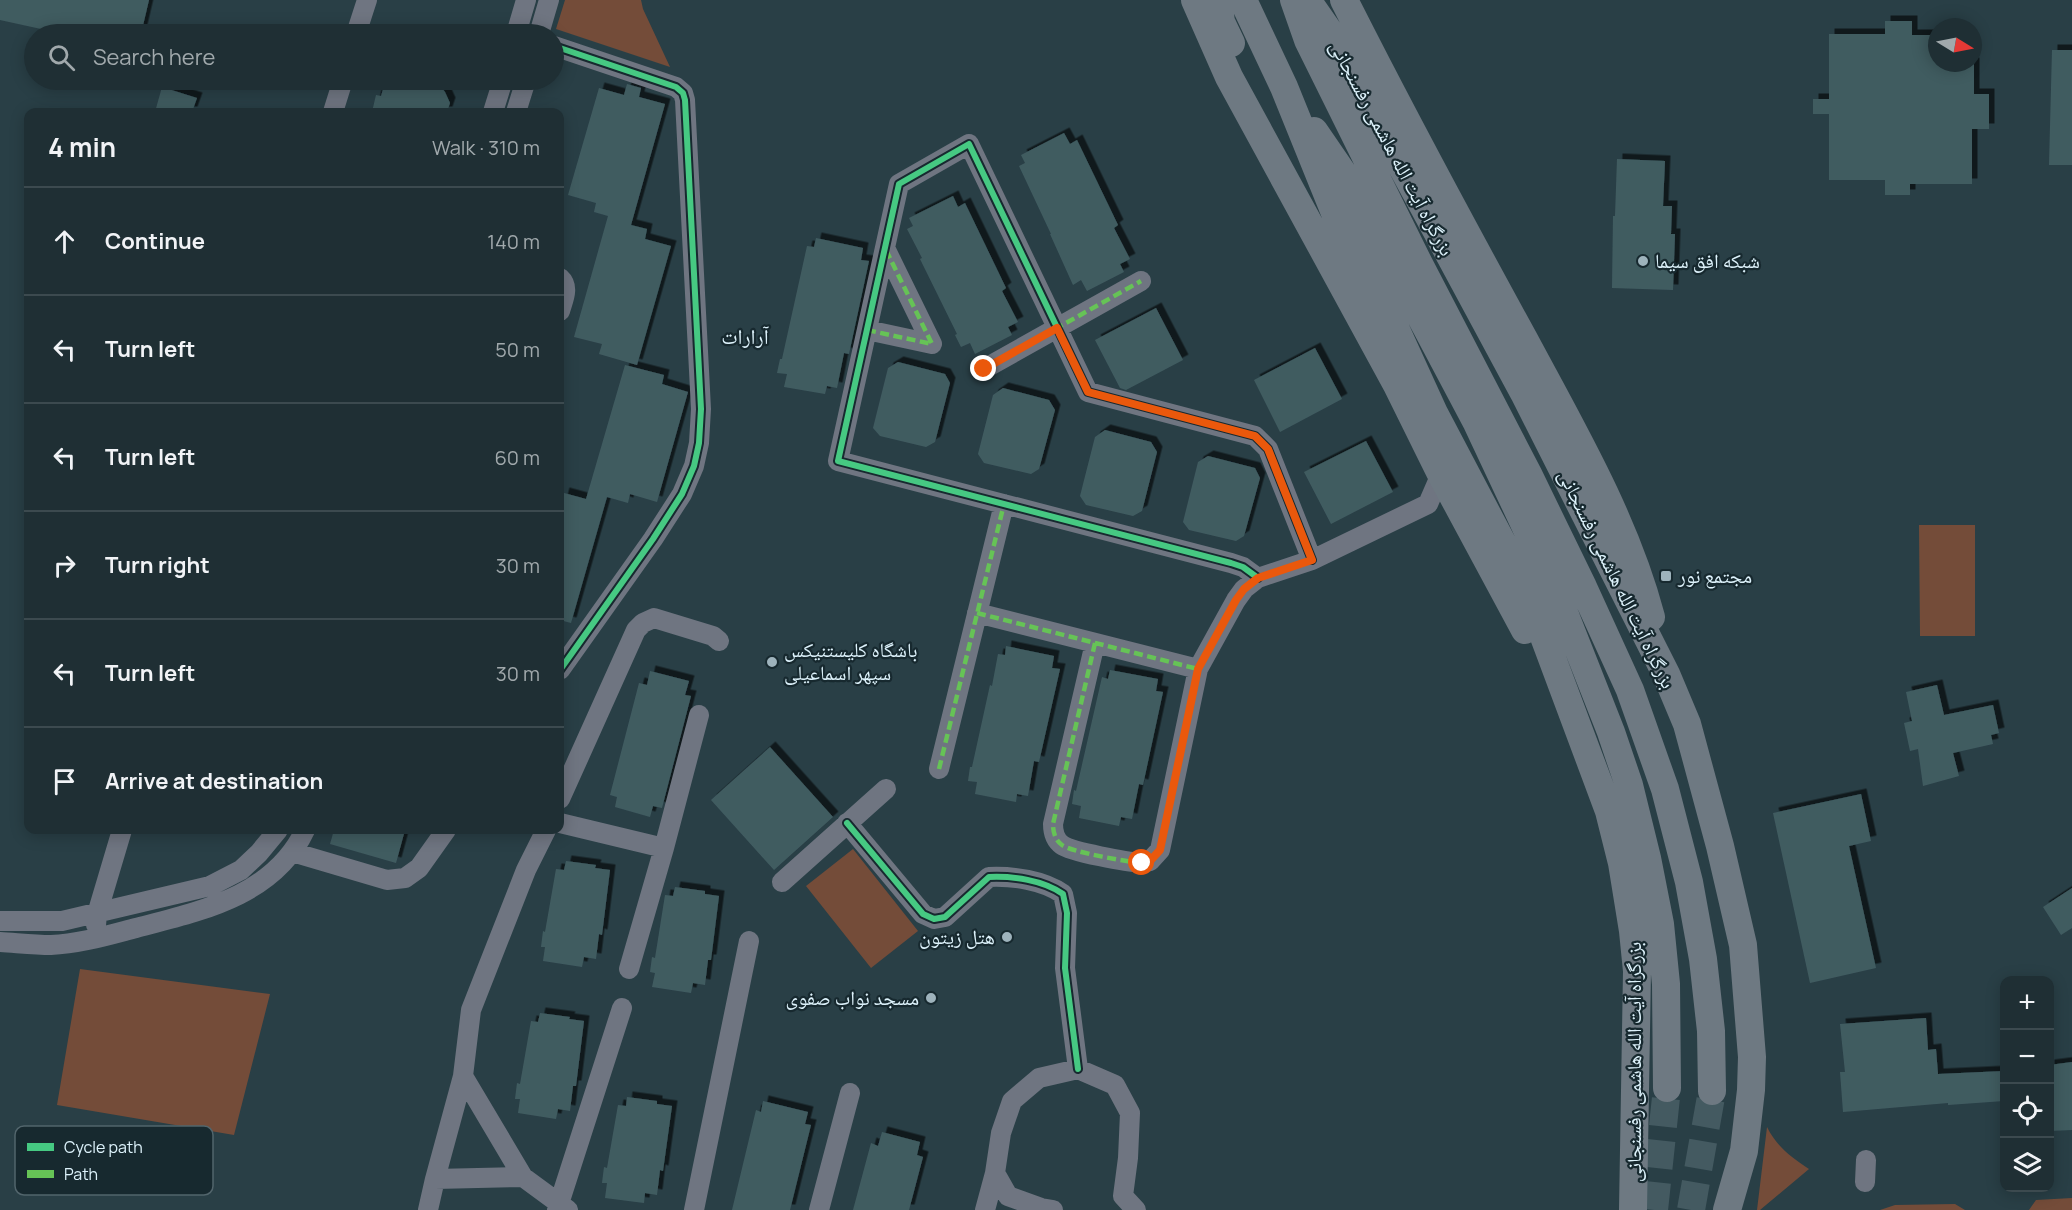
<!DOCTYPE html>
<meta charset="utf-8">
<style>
:root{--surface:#1f2f34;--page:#27373c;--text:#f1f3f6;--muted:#a1a9ac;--line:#3c4a4f}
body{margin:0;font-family:Manrope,"Noto Naskh Arabic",sans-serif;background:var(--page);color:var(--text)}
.controls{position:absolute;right:18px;bottom:18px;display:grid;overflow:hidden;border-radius:12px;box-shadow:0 3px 15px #0003}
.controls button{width:54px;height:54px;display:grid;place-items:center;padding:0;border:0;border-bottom:2px solid var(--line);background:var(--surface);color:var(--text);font:30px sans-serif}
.compass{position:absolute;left:1928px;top:18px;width:54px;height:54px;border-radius:50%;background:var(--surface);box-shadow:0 3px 15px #0003;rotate:100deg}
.stop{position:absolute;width:18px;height:18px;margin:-14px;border:4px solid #ea580c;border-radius:50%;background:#fff}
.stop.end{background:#ea580c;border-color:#fff;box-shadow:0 2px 6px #0008}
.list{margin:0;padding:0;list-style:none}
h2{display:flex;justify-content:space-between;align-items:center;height:78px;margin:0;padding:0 24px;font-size:26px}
h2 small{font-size:20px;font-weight:400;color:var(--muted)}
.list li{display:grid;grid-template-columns:39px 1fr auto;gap:18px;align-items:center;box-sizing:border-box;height:108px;padding:0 24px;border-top:2px solid var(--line)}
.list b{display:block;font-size:22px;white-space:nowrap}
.list em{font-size:20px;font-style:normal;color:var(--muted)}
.icon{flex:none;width:33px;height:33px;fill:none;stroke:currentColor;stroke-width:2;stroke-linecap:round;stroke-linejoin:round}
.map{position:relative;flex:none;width:2072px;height:1210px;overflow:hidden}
.search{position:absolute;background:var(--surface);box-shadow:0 3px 15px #0003;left:24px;top:24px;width:540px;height:66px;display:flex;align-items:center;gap:15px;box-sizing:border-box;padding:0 21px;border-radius:33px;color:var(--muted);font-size:22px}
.panel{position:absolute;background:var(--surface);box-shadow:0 3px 15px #0003;left:24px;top:108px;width:540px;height:726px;border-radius:12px}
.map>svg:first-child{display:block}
</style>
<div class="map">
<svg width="2072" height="1210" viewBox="0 0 2072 1210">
<defs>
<filter id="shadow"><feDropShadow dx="5.5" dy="-5.5" stdDeviation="0" flood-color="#0009"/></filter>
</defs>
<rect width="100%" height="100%" fill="#293f46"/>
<path fill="#744c39" d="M 565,0 L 641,0 L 643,9 L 670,67 L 556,29 Z
M 1919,525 L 1975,525 L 1975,636 L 1920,636 Z
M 853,849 L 918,931 L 871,968 L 806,886 Z
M 80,969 L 270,994 L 234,1135 L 57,1105 Z
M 1767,1127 C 1777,1147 1791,1157 1809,1169 L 1760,1210 L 1757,1210 Z
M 2072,1198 L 2072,1210 L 2029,1210 L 2036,1200 Z
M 1955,1204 L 1965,1210 L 1880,1210 L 1895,1205 Z"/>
<path fill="#415c61" filter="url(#shadow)" d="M 0,0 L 149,0 L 141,34 L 64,34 L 0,20 Z
M 1885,21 L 1912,21 L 1912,35 L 1937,35 L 1937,63 L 1974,63 L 1974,94 L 1989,94 L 1989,129 L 1972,129 L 1972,184 L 1910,184 L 1910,195 L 1885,195 L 1885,180 L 1829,180 L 1829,114 L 1813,114 L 1813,99 L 1829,99 L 1829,34 L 1885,34 Z
M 2052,50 L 2072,50 L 2072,165 L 2049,165 Z
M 394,80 L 436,80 L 445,92 L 450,103 L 447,112 L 372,112 L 376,95 L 381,96 L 385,82 L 390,83 Z
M 627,84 L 641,88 L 639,97 L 665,104 L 631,225 L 647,229 L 645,239 L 671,246 L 637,365 L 599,354 L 602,344 L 574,337 L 608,216 L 594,212 L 596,203 L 568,195 L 599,88 L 624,95 Z
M 162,87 L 197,98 L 192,112 L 155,112 Z
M 1064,133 L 1070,144 L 1077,140 L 1118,225 L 1114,228 L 1130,259 L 1120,264 L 1124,272 L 1087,291 L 1081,280 L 1073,285 L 1050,234 L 1051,234 L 1019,166 L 1025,163 L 1021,155 Z
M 1617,159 L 1665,161 L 1663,206 L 1672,206 L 1671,234 L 1675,234 L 1673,290 L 1612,288 L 1613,216 L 1615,216 Z
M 953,196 L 958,207 L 965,203 L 1006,288 L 1002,291 L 1018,322 L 1008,327 L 1012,335 L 975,354 L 970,343 L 961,347 L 955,335 L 957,334 L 920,259 L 922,258 L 907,229 L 913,226 L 909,218 Z
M 816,238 L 863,248 L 861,260 L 869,261 L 849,354 L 844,353 L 837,388 L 827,386 L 825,394 L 784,387 L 787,374 L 777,373 L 780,359 L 782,359 L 807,246 L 814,247 Z
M 1156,308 L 1183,360 L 1126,390 L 1120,388 L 1095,340 Z
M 1315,348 L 1342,399 L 1280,432 L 1254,380 Z
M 898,362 L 945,374 L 950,383 L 935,442 L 926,447 L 880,436 L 873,428 L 888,368 Z
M 625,365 L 664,375 L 662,384 L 688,392 L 657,502 L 630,494 L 628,503 L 607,497 L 571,623 L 560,620 L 560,509 L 564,493 L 586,499 Z
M 1003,388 L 1049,400 L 1055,410 L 1039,469 L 1031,474 L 984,463 L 978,454 L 993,395 Z
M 1105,430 L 1151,442 L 1157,452 L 1142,511 L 1133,516 L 1086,505 L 1080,496 L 1095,437 Z
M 1366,441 L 1393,492 L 1331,524 L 1304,472 Z
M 1208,456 L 1255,468 L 1260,478 L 1244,536 L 1236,541 L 1189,530 L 1183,522 L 1198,462 Z
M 1006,646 L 1054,656 L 1052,668 L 1060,669 L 1039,762 L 1034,761 L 1028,796 L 1017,794 L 1016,802 L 975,794 L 977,782 L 968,781 L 970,767 L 972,767 L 990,685 L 992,686 L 998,654 L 1005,655 Z
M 1110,670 L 1158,679 L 1156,691 L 1163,692 L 1143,785 L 1139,784 L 1132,819 L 1121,817 L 1119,826 L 1079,818 L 1081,806 L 1072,804 L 1074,790 L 1076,791 L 1102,677 L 1108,679 Z
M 650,671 L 689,681 L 685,695 L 691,696 L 662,808 L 653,806 L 650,817 L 615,807 L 617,797 L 610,795 L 639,683 L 647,685 Z
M 1937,685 L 1944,715 L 1993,705 L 1999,733 L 1991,735 L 1993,744 L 1953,753 L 1959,776 L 1923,786 L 1918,749 L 1910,751 L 1904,723 L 1912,721 L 1906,692 Z
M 770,747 L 833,817 L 774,870 L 711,800 Z
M 1861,794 L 1871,841 L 1849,846 L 1876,968 L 1810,983 L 1773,813 Z
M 334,830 L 405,830 L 396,863 L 330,844 Z
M 566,861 L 596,865 L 595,868 L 610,870 L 602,935 L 599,934 L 596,959 L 584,957 L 582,967 L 543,961 L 545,947 L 541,947 L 543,931 L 545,932 L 556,869 L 564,870 Z
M 675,887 L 705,891 L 705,894 L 719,896 L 711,960 L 708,960 L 705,985 L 693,983 L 691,993 L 652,987 L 655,973 L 650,972 L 652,957 L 655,958 L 665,895 L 673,896 Z
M 2072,888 L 2072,928 L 2061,935 L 2043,907 Z
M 540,1013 L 570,1017 L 569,1019 L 584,1021 L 576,1086 L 573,1086 L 570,1111 L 558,1109 L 556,1119 L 518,1113 L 520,1099 L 515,1099 L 517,1083 L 520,1084 L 531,1021 L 538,1022 Z
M 1926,1018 L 1928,1050 L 1936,1049 L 1938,1074 L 2004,1071 L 2004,1101 L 1948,1105 L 1948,1103 L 1843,1112 L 1840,1072 L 1845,1072 L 1840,1024 Z
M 2072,1062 L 2072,1130 L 2049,1131 L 2049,1065 Z
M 627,1097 L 657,1101 L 657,1104 L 672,1106 L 663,1171 L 660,1170 L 657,1195 L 645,1193 L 644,1203 L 605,1198 L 607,1183 L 602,1183 L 604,1167 L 607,1168 L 618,1105 L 626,1106 Z
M 763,1101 L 808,1112 L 805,1124 L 811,1125 L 790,1210 L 732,1210 L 756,1110 L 761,1112 Z
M 882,1132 L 920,1142 L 917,1155 L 923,1157 L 909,1210 L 853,1210 L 871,1143 L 878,1146 Z"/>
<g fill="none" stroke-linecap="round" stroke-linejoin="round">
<path stroke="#445a61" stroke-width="28" stroke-dasharray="28 14" stroke-linecap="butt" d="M 1654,1210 L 1667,1088
M 1691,1210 L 1712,1091"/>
<path stroke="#6f7581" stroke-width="20" d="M 356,34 L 367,0
M 516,34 L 526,0
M 539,34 L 549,0
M 554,46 L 676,87 L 683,93 L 685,100 L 701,409 L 699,443 L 694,466 L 682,494 L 653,539 L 560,670
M 333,112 L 343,80
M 493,112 L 503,80
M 516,112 L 526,80
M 560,278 C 570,287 563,300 560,311
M 867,330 L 932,344 L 885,248
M 984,369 L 1141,281
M 1258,578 L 1243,567 L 1231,563 L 838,461 L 899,184 L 969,144 L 1088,392 L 1255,436 L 1268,449 L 1312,560
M 977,613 L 1198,669
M 1095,643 L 1053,824 C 1053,832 1055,840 1062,845 C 1071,852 1128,862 1142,863 L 1150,861 L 1160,850 L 1198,669 L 1236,600 L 1244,589 L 1258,578 L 1312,560 L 1428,504 L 1441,474
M 939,769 L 1004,504
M 560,799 L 636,630 L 643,623 L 654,618 L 713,636 L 719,641
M 560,823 L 664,848 L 629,969
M 847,823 L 923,914 L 934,919 L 945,917 L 989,877 C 1013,876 1043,880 1063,894 L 1067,913 L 1065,968 L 1078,1069
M 546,830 L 526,870 L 471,1010 L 463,1076 L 523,1177 L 568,1210
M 664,848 L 699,715
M 292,852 L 387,880 L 405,878 L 419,868 L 446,830
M 782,882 L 886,789
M 0,921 L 62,921 L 210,886 L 241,870 L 259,853 L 278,830
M 96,925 L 97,914 L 122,830
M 0,942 C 17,943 34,945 51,945 C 79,944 109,935 136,928 C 201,911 274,896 305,830
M 995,1173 L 1008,1196 L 1041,1208 L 1053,1210
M 435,1179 L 463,1076
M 1865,1182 L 1866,1160
M 428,1210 L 435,1179 L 523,1177
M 557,1210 L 622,1008
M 694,1210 L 749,941
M 819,1210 L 850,1093
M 985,1210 L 995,1173 L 1001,1133 L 1012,1101 L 1039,1078 L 1078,1069 L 1115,1085 L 1130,1113 L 1128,1158 L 1123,1196 L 1136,1210"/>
<path stroke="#6e7982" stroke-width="28" d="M 1195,0 L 1229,77 L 1397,385 L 1441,474 L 1525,630
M 1218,0 L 1221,22 L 1231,43
M 1243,0 L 1284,87 L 1335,213 L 1392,321 L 1434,413 L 1525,586 L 1609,811 L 1622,863 L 1633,931 L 1637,971 L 1633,1210
M 1294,0 L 1308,40 L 1417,260 L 1528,474 L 1583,587 L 1630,690 L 1665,789 L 1689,882 L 1703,959 L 1711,1031 L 1712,1091
M 1307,0 L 1330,33 L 1524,393 L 1666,674 L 1687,724 L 1720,846 L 1743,945 L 1752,1057 L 1751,1090 L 1744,1151 L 1727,1210
M 1344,0 C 1402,115 1463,228 1525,341 C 1572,429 1625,519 1651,617
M 1314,131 L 1351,185 L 1477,423 L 1554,587 L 1611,732 L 1629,785 L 1647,858 L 1660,924 L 1666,984 L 1667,1088"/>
<path stroke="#66c356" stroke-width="4.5" stroke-dasharray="9 4.5" stroke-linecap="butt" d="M 867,330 L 932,344 L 885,248
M 984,369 L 1141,281
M 977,613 L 1198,669
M 1095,643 L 1053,824 C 1053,832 1055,840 1062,845 C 1071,852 1128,862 1142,863 L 1150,861 L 1160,850 L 1198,669 L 1236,600 L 1244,589 L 1258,578 L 1254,575
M 939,769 L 1004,504"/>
<defs>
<path id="cycleway" d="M 554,46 L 676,87 L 683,93 L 685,100 L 701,409 L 699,443 L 694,466 L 682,494 L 653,539 L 560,670
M 1258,578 L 1243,567 L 1231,563 L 838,461 L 899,184 L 969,144 L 1088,392 L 1255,436 L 1268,449 L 1312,560
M 847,823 L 923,914 L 934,919 L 945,917 L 989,877 C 1013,876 1043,880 1063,894 L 1067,913 L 1065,968 L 1078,1069"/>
</defs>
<use href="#cycleway" stroke="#17292f" stroke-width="10"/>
<use href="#cycleway" stroke="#46c982" stroke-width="6"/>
</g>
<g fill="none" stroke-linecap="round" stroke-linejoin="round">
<path stroke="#ea580c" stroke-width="8" d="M 984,369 L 1057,328 L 1088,392 L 1255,436 L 1268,449 L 1312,560 L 1258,578 L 1244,589 L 1236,600 L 1198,669 L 1160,850 L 1150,861 L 1142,863"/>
</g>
<g fill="#9eb3bc" stroke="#17292f" stroke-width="2">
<circle cx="1643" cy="261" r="6"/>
<rect x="1660" y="570" width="12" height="12" rx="3"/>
<circle cx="772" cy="662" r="6"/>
<circle cx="1007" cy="937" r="6"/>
<circle cx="931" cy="998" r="6"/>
</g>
<g text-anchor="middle" stroke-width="4.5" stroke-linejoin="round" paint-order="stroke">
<g font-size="20" fill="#ddf2fb" stroke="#17292f">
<text transform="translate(1392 148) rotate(62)" y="7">بزرگراه آیت الله هاشمی رفسنجانی</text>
<text transform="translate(1617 579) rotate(64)" y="7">بزرگراه آیت الله هاشمی رفسنجانی</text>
<text transform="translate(1634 1062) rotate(-90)" y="7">بزرگراه آیت الله هاشمی رفسنجانی</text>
</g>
<g font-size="20" fill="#ddf2fb" stroke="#17292f" text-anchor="start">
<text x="1655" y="268">شبکه افق سیما</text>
<text x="1678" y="583">مجتمع نور</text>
<text x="784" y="657">باشگاه کلیستنیکس<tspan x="784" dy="23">سپهر اسماعیلی</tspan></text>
<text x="995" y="944" text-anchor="end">هتل زیتون</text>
<text x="919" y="1005" text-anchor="end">مسجد نواب صفوی</text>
</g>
<g font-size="21" fill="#ddf2fb" stroke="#17292f">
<text x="745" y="344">آرارات</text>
</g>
</g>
<rect x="15" y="1126" width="198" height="69" rx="9" fill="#17292f" stroke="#52656c" stroke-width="1.5"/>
<rect x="27" y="1143" width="27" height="8" fill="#46c982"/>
<rect x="27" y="1170" width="27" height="8" fill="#66c356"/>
<g font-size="16" fill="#ddf2fb">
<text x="64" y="1153">Cycle path</text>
<text x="64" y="1180">Path</text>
</g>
</svg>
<div class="controls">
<button>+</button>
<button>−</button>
<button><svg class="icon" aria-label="locate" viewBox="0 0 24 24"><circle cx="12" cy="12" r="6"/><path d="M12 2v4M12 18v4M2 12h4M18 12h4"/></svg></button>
<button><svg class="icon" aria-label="layers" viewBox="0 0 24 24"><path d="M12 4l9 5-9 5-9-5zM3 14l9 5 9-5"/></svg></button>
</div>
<svg class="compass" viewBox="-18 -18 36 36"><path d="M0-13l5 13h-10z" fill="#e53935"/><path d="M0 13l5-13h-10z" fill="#a1a9ac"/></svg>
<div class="stop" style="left:1142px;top:863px"></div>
<div class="stop end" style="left:984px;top:369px"></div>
<div class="search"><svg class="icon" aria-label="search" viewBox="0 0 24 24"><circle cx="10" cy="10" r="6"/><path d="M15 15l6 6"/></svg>Search here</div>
<section class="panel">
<h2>4 min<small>Walk · 310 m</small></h2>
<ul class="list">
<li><svg class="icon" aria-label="ahead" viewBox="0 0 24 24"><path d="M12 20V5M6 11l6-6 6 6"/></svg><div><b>Continue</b></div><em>140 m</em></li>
<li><svg class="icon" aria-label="left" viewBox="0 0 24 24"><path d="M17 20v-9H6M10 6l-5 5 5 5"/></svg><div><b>Turn left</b></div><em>50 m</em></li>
<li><svg class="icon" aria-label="left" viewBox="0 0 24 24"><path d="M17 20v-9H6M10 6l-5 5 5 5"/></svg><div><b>Turn left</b></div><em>60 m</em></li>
<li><svg class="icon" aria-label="right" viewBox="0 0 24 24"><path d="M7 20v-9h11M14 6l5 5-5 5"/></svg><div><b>Turn right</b></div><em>30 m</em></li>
<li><svg class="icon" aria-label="left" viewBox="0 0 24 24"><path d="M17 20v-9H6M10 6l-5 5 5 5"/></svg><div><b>Turn left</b></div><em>30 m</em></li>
<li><svg class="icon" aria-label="arrive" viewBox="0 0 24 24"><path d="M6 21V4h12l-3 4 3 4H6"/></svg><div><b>Arrive at destination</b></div></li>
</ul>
</section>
</div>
